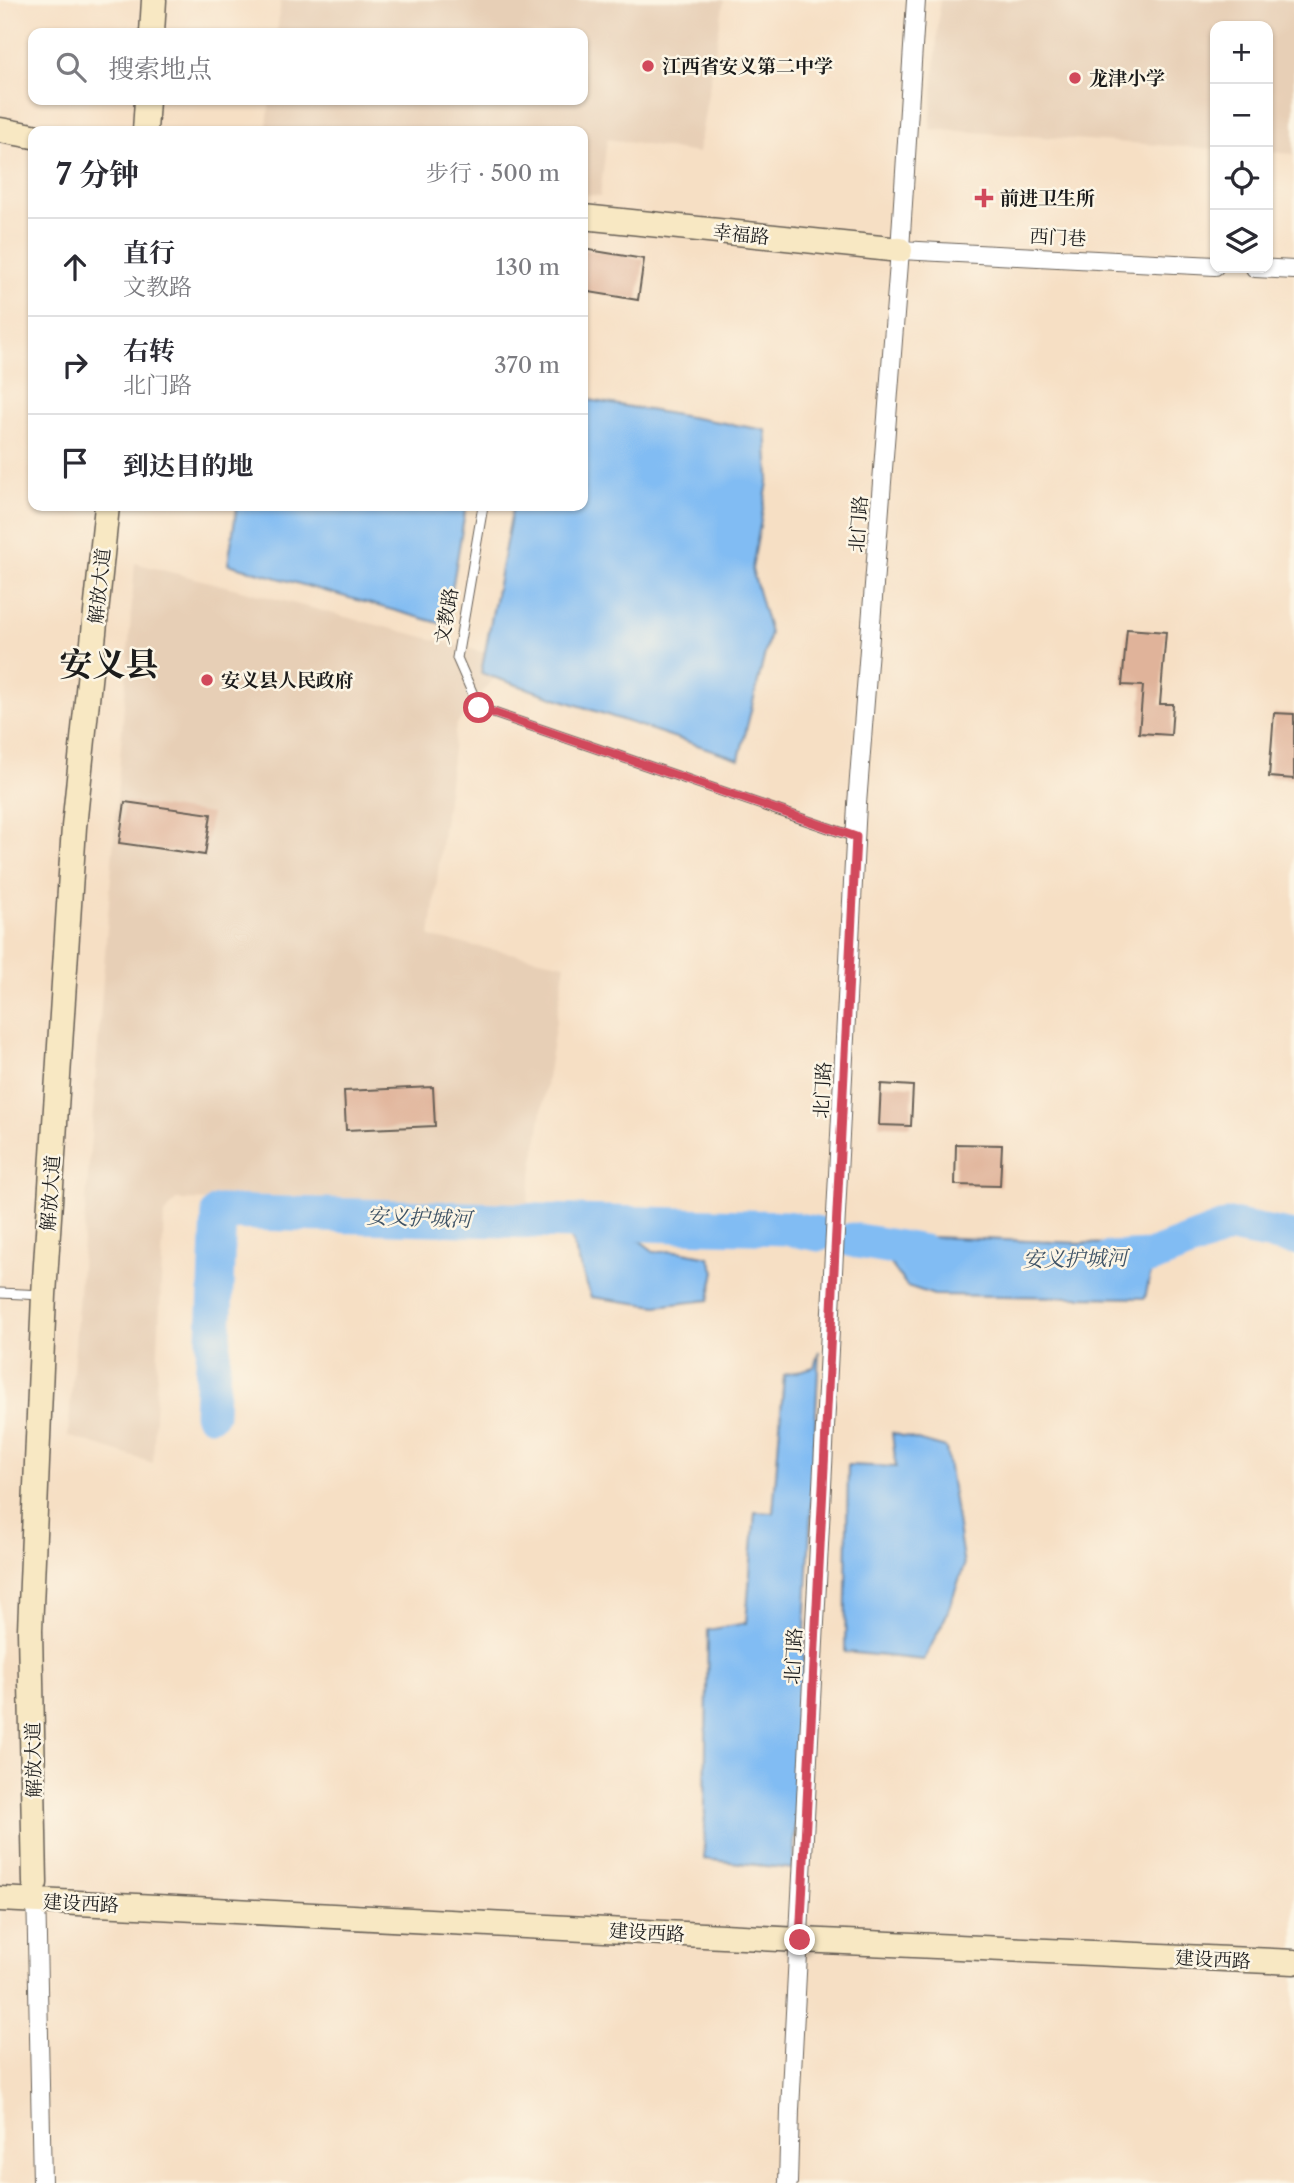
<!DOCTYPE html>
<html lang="zh">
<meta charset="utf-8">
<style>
:root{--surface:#fff;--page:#f7f7f7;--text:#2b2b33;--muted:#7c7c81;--line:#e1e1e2}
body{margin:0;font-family:"Libre Caslon Text","Noto Serif SC",serif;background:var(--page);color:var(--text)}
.controls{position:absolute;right:21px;top:21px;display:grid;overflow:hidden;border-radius:14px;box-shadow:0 2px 5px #0004}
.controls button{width:63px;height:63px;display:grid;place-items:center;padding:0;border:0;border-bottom:2px solid var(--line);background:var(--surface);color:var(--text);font:35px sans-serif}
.stop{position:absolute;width:21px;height:21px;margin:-16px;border:5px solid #d1495b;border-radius:50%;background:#fff}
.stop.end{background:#d1495b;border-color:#fff;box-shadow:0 2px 7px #0008}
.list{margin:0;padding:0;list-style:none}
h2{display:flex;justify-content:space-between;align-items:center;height:91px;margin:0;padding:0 28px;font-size:30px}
h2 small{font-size:23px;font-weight:400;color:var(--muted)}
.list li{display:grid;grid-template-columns:46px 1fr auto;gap:21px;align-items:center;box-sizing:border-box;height:98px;padding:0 28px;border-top:2px solid var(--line)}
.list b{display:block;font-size:26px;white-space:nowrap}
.list p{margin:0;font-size:23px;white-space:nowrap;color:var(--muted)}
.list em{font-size:23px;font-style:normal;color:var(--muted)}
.icon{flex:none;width:38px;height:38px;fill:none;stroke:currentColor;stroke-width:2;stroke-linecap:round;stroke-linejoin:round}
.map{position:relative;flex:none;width:1294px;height:2183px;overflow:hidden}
.search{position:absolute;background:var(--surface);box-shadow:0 2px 5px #0004;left:28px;top:28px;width:560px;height:77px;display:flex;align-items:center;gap:18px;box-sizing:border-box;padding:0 24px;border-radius:14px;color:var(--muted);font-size:26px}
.panel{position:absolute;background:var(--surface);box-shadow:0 2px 5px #0004;left:28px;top:126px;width:560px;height:385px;border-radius:14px}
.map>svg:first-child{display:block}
</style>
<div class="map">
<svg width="1294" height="2183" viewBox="0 0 1294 2183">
<rect width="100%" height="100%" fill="#fcf5e5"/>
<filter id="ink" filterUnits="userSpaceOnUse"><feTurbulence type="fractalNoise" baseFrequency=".0143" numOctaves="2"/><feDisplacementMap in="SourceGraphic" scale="14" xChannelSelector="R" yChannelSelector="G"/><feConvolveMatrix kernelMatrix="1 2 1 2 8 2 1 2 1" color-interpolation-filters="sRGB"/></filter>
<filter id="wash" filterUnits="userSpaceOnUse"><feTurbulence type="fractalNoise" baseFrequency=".00686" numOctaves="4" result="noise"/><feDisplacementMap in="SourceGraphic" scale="28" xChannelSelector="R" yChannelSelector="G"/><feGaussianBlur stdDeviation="1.57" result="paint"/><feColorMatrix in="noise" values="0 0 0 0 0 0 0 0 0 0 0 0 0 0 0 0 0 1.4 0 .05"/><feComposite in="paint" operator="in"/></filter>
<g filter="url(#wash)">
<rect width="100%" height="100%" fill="#f6dfc4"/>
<path fill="#e7cfb6" d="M 281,0 L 724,0 L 698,153 L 607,139 L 600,196 L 583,194 L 583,131 L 271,131 L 267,125 L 270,100 L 583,100 L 583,33 L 277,33 Z
M 940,0 L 1294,0 L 1294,154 L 1268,152 L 1268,26 L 1215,26 L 1215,149 L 930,129 Z
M 135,563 L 510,659 L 456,725 L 430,937 L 565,964 L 527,1206 L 176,1200 L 164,1215 L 153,1463 L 68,1436 Z"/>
<path fill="#81bcf3" stroke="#4e6c88" stroke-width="2" d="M 583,399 L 766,430 L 769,477 L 752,569 L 770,633 L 739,759 L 481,673 L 513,506 L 583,506 Z
M 237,506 L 466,506 L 446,625 L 228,564 Z
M 863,1226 L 930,1237 L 1157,1246 L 1145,1298 L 934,1295 L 907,1286 Z
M 617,1234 L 640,1241 L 655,1252 L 678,1251 L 709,1257 L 715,1271 L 709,1300 L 657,1306 L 591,1297 L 570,1235 Z
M 819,1351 L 793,1869 L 704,1859 L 708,1630 L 746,1623 L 755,1512 L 773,1513 L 784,1375 L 814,1367 Z
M 892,1433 L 946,1448 L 964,1566 L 946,1616 L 924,1660 L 845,1652 L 848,1465 L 896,1467 Z"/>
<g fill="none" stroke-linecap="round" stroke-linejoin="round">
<path stroke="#81bcf3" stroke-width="35" d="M 852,1240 L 924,1252
M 1109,1259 L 1150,1257 L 1231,1226 L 1294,1238
M 211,1413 L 219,1212 L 786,1228 L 819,1234"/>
</g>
<g id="blocks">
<path fill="#e0b39a" d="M 583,249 L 644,259 L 638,300 L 583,291 Z
M 1127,629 L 1166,632 L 1160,704 L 1173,704 L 1171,735 L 1139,733 L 1143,686 L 1122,685 Z
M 1274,713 L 1294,714 L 1294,779 L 1269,777 Z
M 125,802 L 211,814 L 205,855 L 119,843 Z
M 881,1084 L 913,1086 L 911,1126 L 879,1125 Z
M 433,1087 L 435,1126 L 346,1130 L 344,1091 Z
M 956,1144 L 1002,1145 L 1000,1186 L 955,1185 Z"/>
</g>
</g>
<g filter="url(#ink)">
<use href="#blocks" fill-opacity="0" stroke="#686057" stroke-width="2"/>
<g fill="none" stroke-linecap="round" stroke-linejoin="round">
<defs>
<path id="lane" d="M 483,506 L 457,658 L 479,708 L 855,837
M 0,1293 L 44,1295"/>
<path id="street" d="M 900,250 L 1215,266
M 1255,268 L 1294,270
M 36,1889 L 42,2183
M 788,2183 L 790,2110 L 857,804 L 900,250 L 916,0"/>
<path id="secondary" d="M 152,33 L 154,0
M 0,130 L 33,136
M 145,131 L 147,100
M 583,217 L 900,250
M 35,1883 L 30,1630 L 44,1295 L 74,827 L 107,506
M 0,1899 L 800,1940 L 1294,1962"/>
</defs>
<use href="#lane" stroke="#686057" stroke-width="11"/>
<use href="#street" stroke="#686057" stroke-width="20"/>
<use href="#secondary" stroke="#686057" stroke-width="27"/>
<use href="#lane" stroke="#fff" stroke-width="9"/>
<use href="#street" stroke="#fff" stroke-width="18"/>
<use href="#secondary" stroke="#f8e8c3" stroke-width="24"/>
</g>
</g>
<g fill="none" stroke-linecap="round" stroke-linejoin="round" filter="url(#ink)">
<path stroke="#d1495b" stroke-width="9" d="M 479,708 L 856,837 L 800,1940"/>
</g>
<g fill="#d1495b" stroke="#fcf5e5" stroke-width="2.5">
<circle cx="648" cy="66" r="7"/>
<circle cx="1075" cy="78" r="7"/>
<path d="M980.5 187.5h7v7h7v7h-7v7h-7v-7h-7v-7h7z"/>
<circle cx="207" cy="680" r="7"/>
</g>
<g text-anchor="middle" stroke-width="5" stroke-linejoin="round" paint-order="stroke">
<g font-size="19" font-weight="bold" fill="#1c1c1c" stroke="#fcf5e5" text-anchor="start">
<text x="662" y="73">江西省安义第二中学</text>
<text x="1089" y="85">龙津小学</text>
<text x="1000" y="205">前进卫生所</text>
<text x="221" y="687">安义县人民政府</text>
</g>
<g font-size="19" fill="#1c1c1c" stroke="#fcf5e5">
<text transform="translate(741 234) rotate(6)" y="7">幸福路</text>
<text transform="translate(1058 237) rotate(3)" y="7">西门巷</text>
<text transform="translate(858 524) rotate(-86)" y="7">北门路</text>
<text transform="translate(99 586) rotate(-84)" y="7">解放大道</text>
<text transform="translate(446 616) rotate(-80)" y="7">文教路</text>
<text transform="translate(822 1090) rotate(-87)" y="7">北门路</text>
<text transform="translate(50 1193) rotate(-86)" y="7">解放大道</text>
<text transform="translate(793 1656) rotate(-87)" y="7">北门路</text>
<text transform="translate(33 1760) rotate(-91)" y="7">解放大道</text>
<text transform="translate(81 1903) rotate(3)" y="7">建设西路</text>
<text transform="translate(647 1932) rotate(3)" y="7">建设西路</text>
<text transform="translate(1213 1959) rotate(3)" y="7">建设西路</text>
</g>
<g font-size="21" font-style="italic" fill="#3f5467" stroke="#fcf5e5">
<text transform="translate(419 1218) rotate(2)" y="7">安义护城河</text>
<text transform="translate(1075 1259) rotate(-1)" y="7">安义护城河</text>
</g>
<g font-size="33" font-weight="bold" fill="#1c1c1c" stroke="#fcf5e5">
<text x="109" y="676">安义县</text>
</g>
</g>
</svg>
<div class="controls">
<button>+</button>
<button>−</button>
<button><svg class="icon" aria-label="locate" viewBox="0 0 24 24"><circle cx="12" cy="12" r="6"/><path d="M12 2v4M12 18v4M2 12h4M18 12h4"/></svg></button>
<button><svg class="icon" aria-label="layers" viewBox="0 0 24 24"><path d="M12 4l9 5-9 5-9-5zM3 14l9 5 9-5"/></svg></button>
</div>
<div class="stop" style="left:479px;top:708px"></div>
<div class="stop end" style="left:800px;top:1940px"></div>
<div class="search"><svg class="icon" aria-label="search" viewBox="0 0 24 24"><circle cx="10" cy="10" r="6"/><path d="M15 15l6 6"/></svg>搜索地点</div>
<section class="panel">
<h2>7 分钟<small>步行 · 500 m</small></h2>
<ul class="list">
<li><svg class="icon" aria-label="ahead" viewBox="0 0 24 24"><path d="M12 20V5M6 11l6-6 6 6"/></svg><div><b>直行</b><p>文教路</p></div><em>130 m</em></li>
<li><svg class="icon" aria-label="right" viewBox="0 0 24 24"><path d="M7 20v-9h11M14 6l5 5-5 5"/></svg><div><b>右转</b><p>北门路</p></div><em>370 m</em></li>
<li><svg class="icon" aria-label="arrive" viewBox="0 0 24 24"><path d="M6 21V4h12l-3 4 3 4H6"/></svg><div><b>到达目的地</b></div></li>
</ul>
</section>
</div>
